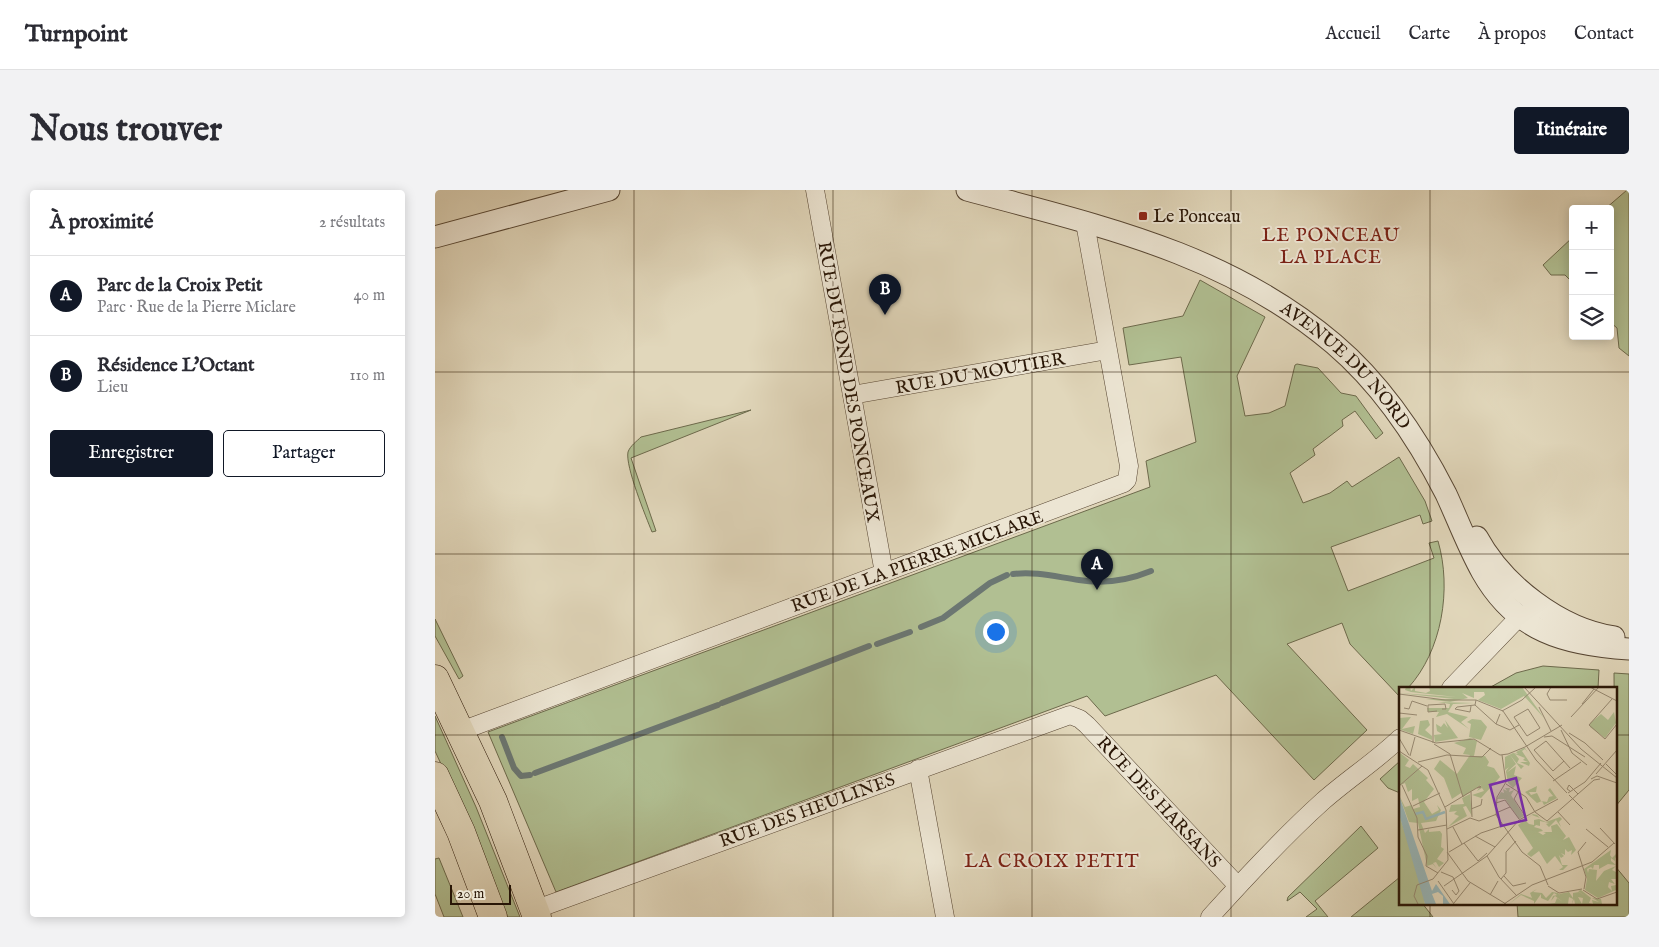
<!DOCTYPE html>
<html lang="fr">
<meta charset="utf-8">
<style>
:root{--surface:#fff;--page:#f2f2f3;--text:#2b2b33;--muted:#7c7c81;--line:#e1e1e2;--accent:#111827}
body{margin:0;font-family:"IM FELL English",serif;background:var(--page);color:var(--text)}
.controls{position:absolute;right:15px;top:15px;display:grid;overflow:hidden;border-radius:5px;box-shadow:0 2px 12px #0003}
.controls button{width:45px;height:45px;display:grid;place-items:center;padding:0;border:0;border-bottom:1px solid var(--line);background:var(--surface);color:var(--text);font:25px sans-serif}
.scale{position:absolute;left:15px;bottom:12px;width:61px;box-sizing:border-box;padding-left:5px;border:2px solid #291606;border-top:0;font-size:14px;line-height:18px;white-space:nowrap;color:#291606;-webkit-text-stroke:4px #ece5d3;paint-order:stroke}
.you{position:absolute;left:560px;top:441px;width:18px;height:18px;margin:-12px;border:4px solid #fff;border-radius:50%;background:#1a73e8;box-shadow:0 0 0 8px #1a73e833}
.badge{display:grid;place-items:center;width:32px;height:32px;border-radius:50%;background:var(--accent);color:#fff;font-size:16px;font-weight:700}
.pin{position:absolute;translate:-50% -41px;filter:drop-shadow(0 1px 2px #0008)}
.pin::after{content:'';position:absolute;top:26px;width:18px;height:15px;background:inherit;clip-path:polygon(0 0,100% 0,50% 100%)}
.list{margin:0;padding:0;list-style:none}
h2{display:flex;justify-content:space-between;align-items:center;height:65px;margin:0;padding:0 20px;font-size:21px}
h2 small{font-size:16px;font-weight:400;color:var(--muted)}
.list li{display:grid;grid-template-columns:32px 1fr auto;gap:15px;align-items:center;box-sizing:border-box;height:80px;padding:0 20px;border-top:1px solid var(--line)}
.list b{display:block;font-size:19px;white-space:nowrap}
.list p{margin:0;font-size:16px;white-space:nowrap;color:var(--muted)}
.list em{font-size:16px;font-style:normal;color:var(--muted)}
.actions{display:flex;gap:10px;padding:15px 20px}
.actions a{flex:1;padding:11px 0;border:1px solid var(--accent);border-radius:5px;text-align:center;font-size:18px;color:var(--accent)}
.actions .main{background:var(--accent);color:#fff}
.icon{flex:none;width:28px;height:28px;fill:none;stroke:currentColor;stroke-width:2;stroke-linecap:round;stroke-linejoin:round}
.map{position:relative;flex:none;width:1194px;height:727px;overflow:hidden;border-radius:5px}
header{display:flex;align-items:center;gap:30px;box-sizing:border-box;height:70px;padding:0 25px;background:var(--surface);border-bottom:1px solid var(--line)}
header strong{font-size:24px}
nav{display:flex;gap:28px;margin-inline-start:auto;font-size:18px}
.intro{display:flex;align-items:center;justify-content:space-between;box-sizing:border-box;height:120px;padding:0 30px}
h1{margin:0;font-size:35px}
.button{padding:12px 22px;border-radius:5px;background:var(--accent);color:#fff;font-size:18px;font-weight:700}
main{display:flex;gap:30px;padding:0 30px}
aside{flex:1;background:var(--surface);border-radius:5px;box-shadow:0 2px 12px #0003}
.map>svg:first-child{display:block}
</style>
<header>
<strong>Turnpoint</strong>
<nav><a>Accueil</a><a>Carte</a><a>À propos</a><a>Contact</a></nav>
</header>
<div class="intro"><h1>Nous trouver</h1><a class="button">Itinéraire</a></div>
<main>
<aside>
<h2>À proximité<small>2 résultats</small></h2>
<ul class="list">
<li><span class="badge">A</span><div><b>Parc de la Croix Petit</b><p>Parc · Rue de la Pierre Miclare</p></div><em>40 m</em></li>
<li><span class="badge">B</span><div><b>Résidence L'Octant</b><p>Lieu</p></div><em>110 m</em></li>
</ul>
<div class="actions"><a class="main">Enregistrer</a><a>Partager</a></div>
</aside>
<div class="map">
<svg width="1194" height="727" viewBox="0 0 1194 727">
<rect width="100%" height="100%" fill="#e1d7bb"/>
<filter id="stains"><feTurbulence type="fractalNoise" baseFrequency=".004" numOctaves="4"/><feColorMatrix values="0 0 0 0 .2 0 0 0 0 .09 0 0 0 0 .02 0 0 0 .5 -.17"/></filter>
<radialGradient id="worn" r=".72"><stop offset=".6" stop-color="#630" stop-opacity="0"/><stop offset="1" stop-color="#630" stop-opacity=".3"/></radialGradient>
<path fill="#b1bf92" stroke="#6d6a4c" d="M 1192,0 L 1194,0 L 1194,166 L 1184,158 L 1182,138 L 1175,132 L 1175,19 L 1170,19 Z
M 1138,47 L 1138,93 L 1130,85 L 1116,85 L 1108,75 Z
M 765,90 L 830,127 L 802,186 L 810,226 L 834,223 L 850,216 L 860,175 L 862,174 L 883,178 L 906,203 L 921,206 L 948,243 L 941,249 L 920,221 L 907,230 L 908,236 L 878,259 L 880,265 L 855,283 L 868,313 L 895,303 L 912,291 L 917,297 L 964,267 L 990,311 L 997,331 L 988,334 L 985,325 L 896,357 L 913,401 L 999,368 L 994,353 L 1003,351 C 1017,399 1007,461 973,498 L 965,498 L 965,507 L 915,454 L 907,433 L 852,454 L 932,540 L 879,590 L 781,485 L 670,526 L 652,506 L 121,702 L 53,542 L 715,297 L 711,271 L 761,252 L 746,167 L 694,175 L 688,138 L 748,126 Z
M 316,220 L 196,268 L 221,341 L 217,342 C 211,327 190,276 193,262 C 195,256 202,251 206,247 Z
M 0,429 L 28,486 L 24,489 L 0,446 Z
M 1108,476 L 1164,480 L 1163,498 L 1054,498 L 1081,483 Z
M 1179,483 L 1194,484 L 1194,600 L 1180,617 Z
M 0,526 L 41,617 L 85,727 L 70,727 L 29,624 L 0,561 Z
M 965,571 L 965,603 L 953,598 L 945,589 Z
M 926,636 L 943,658 L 880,711 L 893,727 L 871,727 L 882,719 L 865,702 L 852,711 L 853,707 Z
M 4,668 L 28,727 L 9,727 L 0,704 L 0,669 Z
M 1180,676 L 1194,693 L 1194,727 L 1083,727 L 1082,713 L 1180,713 Z
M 965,687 L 965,713 L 987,713 L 998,727 L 916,727 Z"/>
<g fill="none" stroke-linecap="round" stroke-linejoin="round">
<path stroke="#6c7772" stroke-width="6" d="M 578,384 C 600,381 622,387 644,390 C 668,394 694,390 716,381
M 486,437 L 508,428 L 555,393 L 572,385
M 442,454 L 475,442
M 287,513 L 434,456
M 67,547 L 79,578 L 86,586 L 95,585
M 100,583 L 283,515"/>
<defs>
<path id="minor" d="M 380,0 L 449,383
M 417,205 L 673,160
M 1016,498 L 1085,426 L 1096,422
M 26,541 L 689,293 L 692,290 L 694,276 L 650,33
M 483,579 L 510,727
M 99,720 L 635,525 L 645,529 L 652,535 L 802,695
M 775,727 C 811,687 848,647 888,611 C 913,589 941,571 965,548"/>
<g id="tertiary">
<path id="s1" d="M 532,0 C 665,36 792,63 899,154 C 946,194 983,249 1011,304 C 1023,330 1033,357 1047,382 C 1081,442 1130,455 1194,459"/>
<path d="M 0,47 L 174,0"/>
<path d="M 1042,347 C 1068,395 1125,439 1179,447"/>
</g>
<path id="primary" d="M 0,489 L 58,611 L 102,727
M 0,586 L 26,642 L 58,727"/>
</defs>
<use href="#minor" stroke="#574633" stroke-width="19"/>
<use href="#tertiary" stroke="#574633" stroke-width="23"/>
<use href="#primary" stroke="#291606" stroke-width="29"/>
<use href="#minor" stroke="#ece5d3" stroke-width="18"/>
<use href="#tertiary" stroke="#ece5d3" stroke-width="21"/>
<use href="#primary" stroke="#e1d7bb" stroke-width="28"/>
</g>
<path fill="none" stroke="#291606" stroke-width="1" stroke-opacity="0.55" d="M 199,0 L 199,727M 398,0 L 398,727M 597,0 L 597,727M 796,0 L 796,727M 995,0 L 995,498M 0,182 L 1194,182M 0,364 L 1194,364M 0,545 L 965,545M 1180,545 L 1194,545M 995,713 L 995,727"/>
<rect fill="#8f2418" stroke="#ece5d3" stroke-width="2" x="703" y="21" width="10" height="10" rx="2.5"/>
<g text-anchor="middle" stroke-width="4" stroke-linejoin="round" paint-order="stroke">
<g font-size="18" fill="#291606" stroke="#ece5d3" text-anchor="start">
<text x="718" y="32">Le Ponceau</text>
</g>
<g font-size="18" fill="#291606" stroke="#ece5d3">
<text dy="6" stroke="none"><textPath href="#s1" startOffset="425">AVENUE DU NORD</textPath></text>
<text transform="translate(545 183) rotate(-10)" y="6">RUE DU MOUTIER</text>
<text transform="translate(414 192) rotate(80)" y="6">RUE DU FOND DES PONCEAUX</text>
<text transform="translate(482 371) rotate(-20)" y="6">RUE DE LA PIERRE MICLARE</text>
<text transform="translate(724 612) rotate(47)" y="6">RUE DES HARSANS</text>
<text transform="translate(372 620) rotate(-20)" y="6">RUE DES HEULINES</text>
</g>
<g font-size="19" letter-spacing="1" fill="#7a1f14" stroke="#ece5d3">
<text x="896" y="51">LE PONCEAU<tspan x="896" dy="22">LA PLACE</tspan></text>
<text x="617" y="677">LA CROIX PETIT</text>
</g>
</g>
<g transform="translate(964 497)">
<rect width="218" height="218" fill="#e1d7bb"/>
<path d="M 7,0 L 11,0 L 12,4 L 16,0 L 16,4 L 27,6 L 31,4 L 30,0 L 123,0 L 145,31 L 125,9 L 102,22 L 79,13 L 86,8 L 85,5 L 75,5 L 75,11 L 63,6 L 69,11 L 51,15 L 27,12 L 55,12 L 0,6 L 57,10 L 12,5 L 6,3 ZM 39,15 L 75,16 L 54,17 L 49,25 L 69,30 L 62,35 L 70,42 L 48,27 L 37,30 L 40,25 L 29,25 L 28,21 L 50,21 L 51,17 ZM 215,25 L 217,36 L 206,51 L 191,40 L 191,36 L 202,27 L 209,33 ZM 12,30 L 3,42 L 16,39 L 14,47 L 0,42 L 0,31 ZM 73,32 L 82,33 L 88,40 L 82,53 L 70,50 L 72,37 L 68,35 ZM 29,33 L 31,38 L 26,43 L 33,49 L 33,53 L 19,47 L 21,34 ZM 46,33 L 59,51 L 36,55 L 35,48 L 43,47 L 38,44 L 37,37 L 42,40 L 45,36 L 49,41 ZM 71,51 L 78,54 L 75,69 L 86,69 L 90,75 L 88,79 L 95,81 L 101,90 L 82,111 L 73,108 L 85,104 L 83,101 L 78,104 L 82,98 L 64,110 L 62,106 L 53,112 L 45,91 L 35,82 L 41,73 L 58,87 L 71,68 L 64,67 L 67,61 L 55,56 ZM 125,61 L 126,61 L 129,66 L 126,62 L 123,64 L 131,76 L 130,79 L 121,75 L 129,75 L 124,73 L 126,71 L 116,67 L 120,72 L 118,76 L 125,79 L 122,82 L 111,68 L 117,77 L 107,86 L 117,79 L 115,88 L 123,91 L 114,101 L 109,96 L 107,84 L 110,80 L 106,83 L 106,70 L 114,66 L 119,67 L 117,65 ZM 0,65 L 10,73 L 6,79 L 11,81 L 14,77 L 29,91 L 27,93 L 35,102 L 25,115 L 33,127 L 40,123 L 38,118 L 42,123 L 37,134 L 22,136 L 26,146 L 30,142 L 30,145 L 41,144 L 43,147 L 42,160 L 45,162 L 38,172 L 45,176 L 40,180 L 37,175 L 34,176 L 38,182 L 34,177 L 28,179 L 19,136 L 10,135 L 0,108 L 6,120 L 13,118 L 14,122 L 21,120 L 19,111 L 13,114 L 13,102 L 9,105 L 6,96 L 0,99 ZM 138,99 L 137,105 L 130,105 L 132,108 L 138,106 L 142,114 L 148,115 L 150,110 L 154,109 L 149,103 L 151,101 L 158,111 L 145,118 L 143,114 L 138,116 L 126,105 ZM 106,101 L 111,101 L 110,105 L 115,103 L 112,108 L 125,129 L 120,132 L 106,112 L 98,112 L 102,105 L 105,106 L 104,102 L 108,104 ZM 71,107 L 73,129 L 67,119 L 64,120 L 68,129 L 49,140 L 60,129 L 55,127 L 58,124 L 50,125 L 52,118 L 65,117 L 63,111 ZM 0,127 L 22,195 L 26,217 L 0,217 ZM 134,127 L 138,128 L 141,131 L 133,128 L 126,133 L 130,137 L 135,138 L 135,133 L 140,132 L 147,135 L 161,130 L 163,132 L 160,135 L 162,140 L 157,133 L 150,140 L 147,137 L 150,136 L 141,134 L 141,139 L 137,138 L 135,140 L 142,142 L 144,144 L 139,145 L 144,148 L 147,146 L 144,145 L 153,145 L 152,139 L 158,137 L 167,149 L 164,153 L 170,150 L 177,163 L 172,168 L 173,163 L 169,165 L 166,162 L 166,168 L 162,166 L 165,169 L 162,171 L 160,168 L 163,178 L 169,178 L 164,183 L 160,183 L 164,180 L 156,169 L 148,177 L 140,164 L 132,170 L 128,167 L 134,161 L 119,138 ZM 212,163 L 211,168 L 213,171 L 217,167 L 218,173 L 216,170 L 216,174 L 212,171 L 212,174 L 217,178 L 209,177 L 200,182 L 200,178 L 195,178 L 194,182 L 192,180 L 188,182 L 189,186 L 190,182 L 198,183 L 197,194 L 205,184 L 217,179 L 213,183 L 217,185 L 217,192 L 212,192 L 216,197 L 210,195 L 209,200 L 213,204 L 212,199 L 217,198 L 217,203 L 199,211 L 186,203 L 188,192 L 185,182 ZM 138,202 L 134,205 L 143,206 L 147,211 L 153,205 L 159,206 L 161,209 L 160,207 L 170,205 L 174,211 L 174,206 L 180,205 L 186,209 L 179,204 L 182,203 L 192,211 L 190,216 L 194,217 L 193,213 L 200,215 L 193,211 L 202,212 L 203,217 L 183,217 L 184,211 L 179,210 L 183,217 L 176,217 L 175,212 L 173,217 L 174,212 L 170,210 L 169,217 L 148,217 L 156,216 L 158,211 L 164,215 L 156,209 L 152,214 L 154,209 L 158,208 L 155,206 L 149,214 L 142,211 L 142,207 L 135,217 L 135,214 L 122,208 L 110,217 L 122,207 L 133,211 L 131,206 Z" fill="#b1bf92"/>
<path d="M 0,108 L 33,204 L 37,197 L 51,217 L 44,217 L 44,209 L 39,205 L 33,207 L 37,217 L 26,217 L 0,127 Z" fill="#98b7ba"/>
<path fill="none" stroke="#98b7ba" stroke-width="2.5" d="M 16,127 L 24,125 L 27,132 L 46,125"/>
<path fill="none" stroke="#978a73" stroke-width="1" d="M 125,0 L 182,62 L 218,91M 152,0 L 148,7 L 151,13 L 168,13M 191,0 L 218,14M 0,7 L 46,13 L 77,13 L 104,24 L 137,73 L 168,106M 213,12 L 190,38 L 206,52 L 218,37M 183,17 L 195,2M 76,18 L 97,37M 72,19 L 71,25 L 56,22 L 58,20 L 76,18 L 77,13M 140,20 L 152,44M 5,21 L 10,22 L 13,14 L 28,19M 129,22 L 141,41 L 128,49 L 115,30 ZM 38,24 L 29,25 L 29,18 L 46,17 L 47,22 L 43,22M 103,24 L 123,13 L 137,0M 0,26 L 18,28M 101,27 L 97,37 L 111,43 L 120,38M 172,30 L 200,0M 34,31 L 34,56M 0,43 L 37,56 L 75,52 L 101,68 L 109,67M 162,43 L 173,66 L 188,78M 170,46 L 186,56 L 204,73M 145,50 L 153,49 L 186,70M 0,51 L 10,68M 35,57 L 51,67 L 64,110M 126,60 L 163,38M 0,64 L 29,83 L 47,123 L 49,173 L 34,192M 109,67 L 126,60M 103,68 L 107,95 L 98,110 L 97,128 L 123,165 L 141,179 L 149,198M 11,69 L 16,50M 165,74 L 154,84 L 135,63 L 147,54 L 171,81M 19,75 L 48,68 L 83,70 L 92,61M 207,77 L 218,88M 197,87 L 218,63M 192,92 L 198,89 L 218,96M 154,94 L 182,75M 107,97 L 127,110 L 136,125 L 148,134 L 195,93 L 201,92M 3,98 L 18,131 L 19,150 L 28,169 L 27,179 L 39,186M 0,99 L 23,79M 171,104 L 168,102 L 170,98 L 179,107M 72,105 L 73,130M 119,105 L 115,112 L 126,129M 169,106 L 186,95 L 202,76M 170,108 L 184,122M 97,116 L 106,113 L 120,132M 14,119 L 41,106M 46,120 L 81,99 L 82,100 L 78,101M 72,122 L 82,118 L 83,112M 159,125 L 171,138M 97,126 L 111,120M 54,140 L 63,157M 201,141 L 216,157M 48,142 L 71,131 L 80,134 L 98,127M 187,142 L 209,160M 19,143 L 48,138M 76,149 L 96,160M 65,156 L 79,174 L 88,166M 48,165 L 69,194 L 107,217M 50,165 L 82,146 L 103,139M 42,185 L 54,190 L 60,204 L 57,208 L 53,203M 105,189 L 114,199 L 127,196M 102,192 L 107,186 L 107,165 L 117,154M 39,194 L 55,217M 45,199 L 88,169M 149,199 L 160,206 L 183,202M 185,202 L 187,190 L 179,165 L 187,155M 184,203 L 198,212 L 218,205M 91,208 L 99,194M 118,209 L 100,190 L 88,169 L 120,133 L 159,112M 55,216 L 71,196M 19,217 L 15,209 L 18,198 L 34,192M 105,217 L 133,198 L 193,175 L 215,156"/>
<path fill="#7b2cbf" fill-opacity="0.15" stroke="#7b2cbf" stroke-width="2.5" d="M 117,91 L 127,133 L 102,139 L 91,98 Z"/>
<rect width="218" height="218" fill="none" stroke="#291606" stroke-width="2.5"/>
</g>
<rect width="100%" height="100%" filter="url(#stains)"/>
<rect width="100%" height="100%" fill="url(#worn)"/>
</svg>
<div class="controls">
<button>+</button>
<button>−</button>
<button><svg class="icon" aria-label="layers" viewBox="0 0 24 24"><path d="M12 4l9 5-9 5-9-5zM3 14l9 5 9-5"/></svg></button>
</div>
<div class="scale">20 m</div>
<div class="you"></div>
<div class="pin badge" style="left:662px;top:400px">A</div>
<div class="pin badge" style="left:450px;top:125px">B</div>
</div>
</main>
